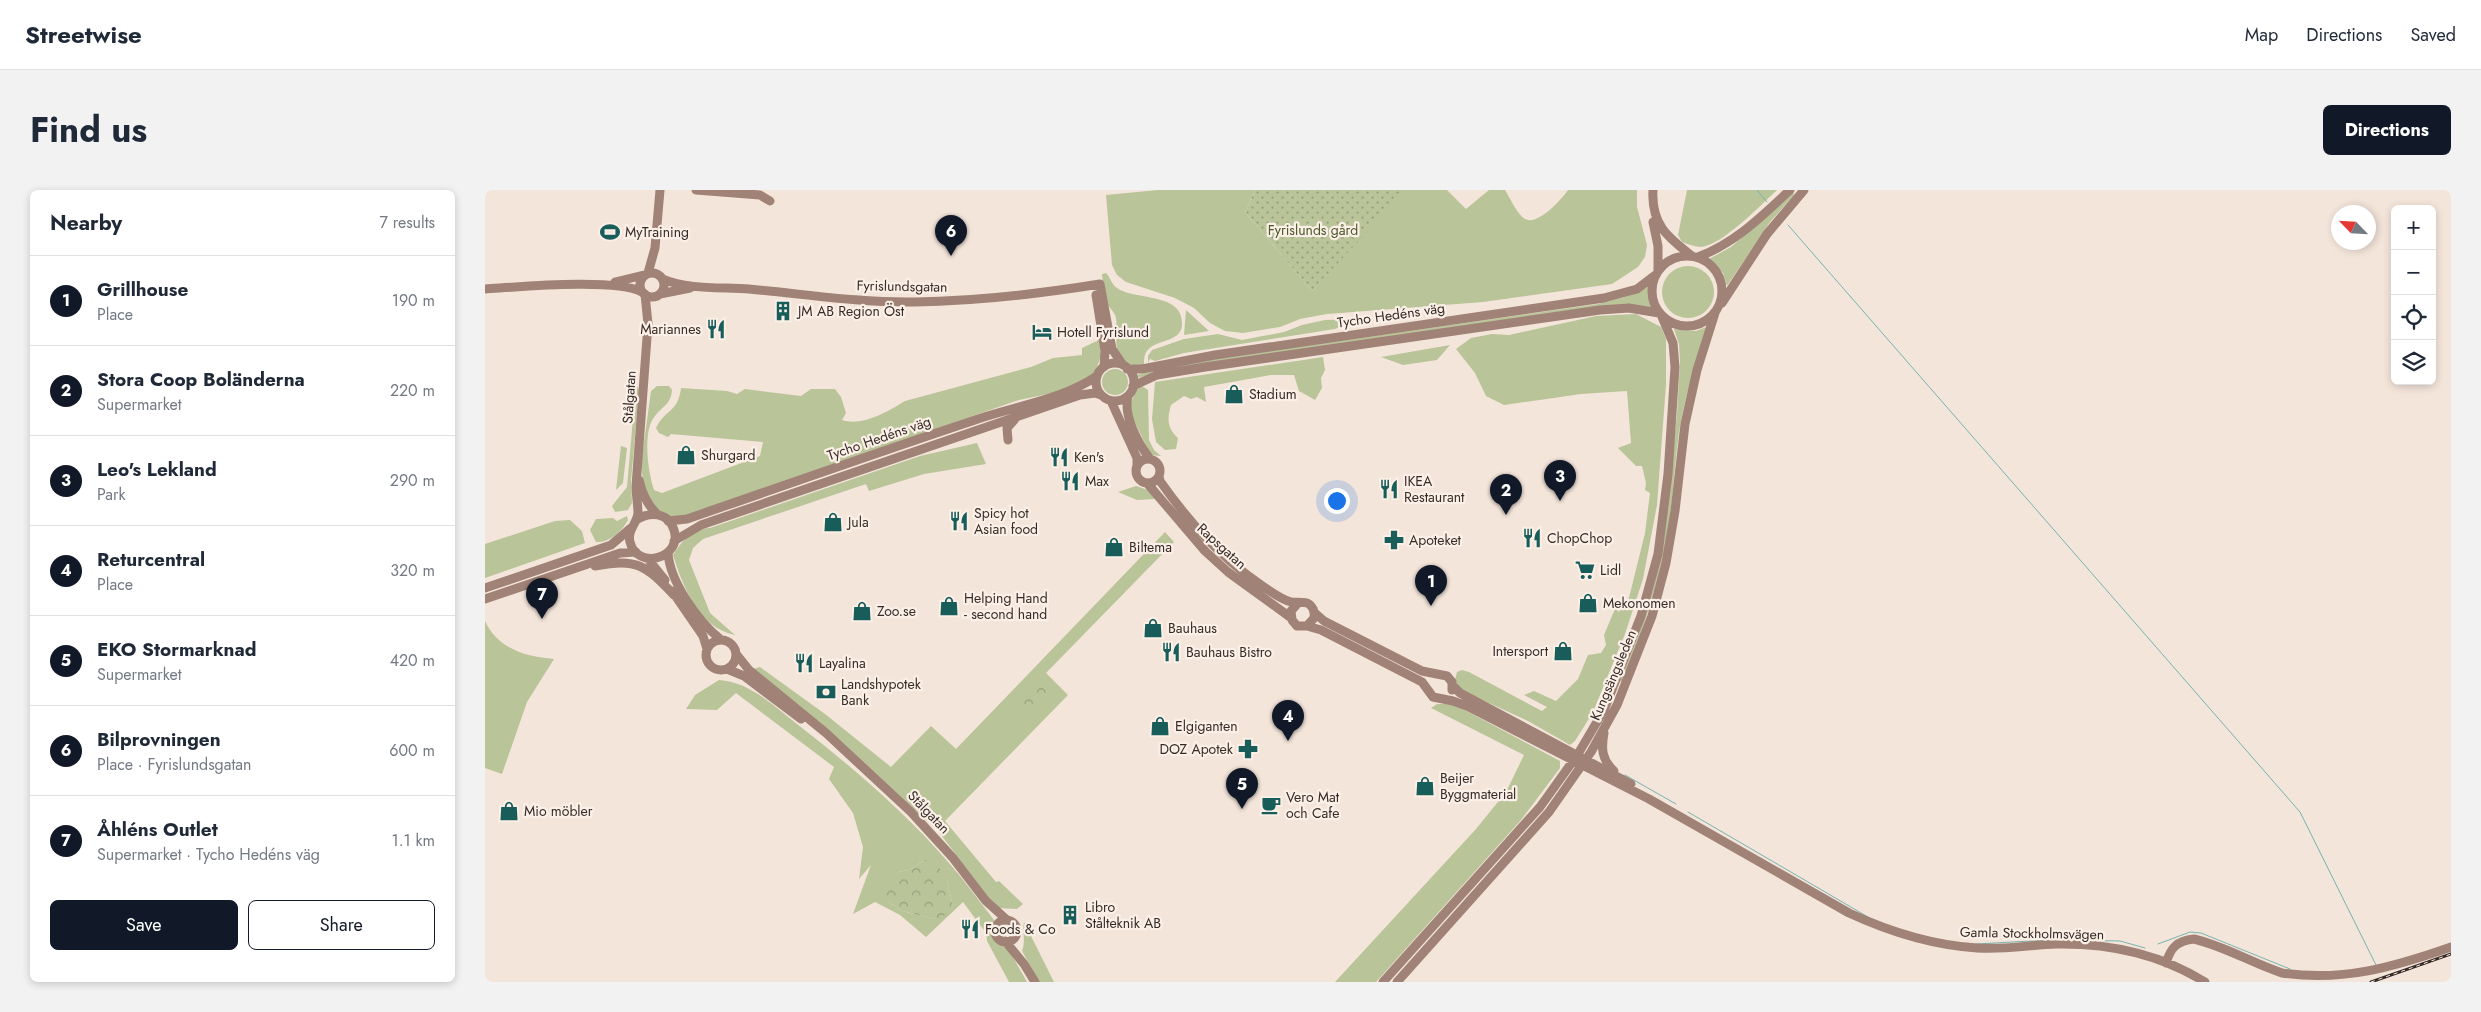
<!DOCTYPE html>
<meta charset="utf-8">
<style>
:root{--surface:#fff;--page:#f2f2f3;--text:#1f2937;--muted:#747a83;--line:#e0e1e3;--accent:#111827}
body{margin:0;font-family:Jost,sans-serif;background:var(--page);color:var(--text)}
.controls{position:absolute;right:15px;top:15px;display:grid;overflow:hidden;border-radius:8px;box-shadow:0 2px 8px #0003}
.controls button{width:45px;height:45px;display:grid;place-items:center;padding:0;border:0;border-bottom:1px solid var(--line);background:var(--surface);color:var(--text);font:25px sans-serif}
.compass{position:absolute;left:1846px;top:15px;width:45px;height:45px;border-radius:50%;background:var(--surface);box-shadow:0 2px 8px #0003;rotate:295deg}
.you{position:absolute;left:851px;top:310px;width:18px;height:18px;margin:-12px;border:4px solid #fff;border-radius:50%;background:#1a73e8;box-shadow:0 0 0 8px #1a73e833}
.badge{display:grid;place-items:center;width:32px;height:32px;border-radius:50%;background:var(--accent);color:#fff;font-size:16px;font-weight:700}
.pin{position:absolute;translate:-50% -41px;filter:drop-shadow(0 1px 2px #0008)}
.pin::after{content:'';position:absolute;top:26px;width:18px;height:15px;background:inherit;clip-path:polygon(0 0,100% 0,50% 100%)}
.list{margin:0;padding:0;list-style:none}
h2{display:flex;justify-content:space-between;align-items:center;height:65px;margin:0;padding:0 20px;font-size:21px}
h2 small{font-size:16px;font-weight:400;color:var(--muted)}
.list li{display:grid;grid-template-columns:32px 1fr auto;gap:15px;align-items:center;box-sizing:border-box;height:90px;padding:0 20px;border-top:1px solid var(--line)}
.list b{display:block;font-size:19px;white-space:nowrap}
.list p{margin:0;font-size:16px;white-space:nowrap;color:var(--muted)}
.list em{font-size:16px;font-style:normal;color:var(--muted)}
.actions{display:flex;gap:10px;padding:15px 20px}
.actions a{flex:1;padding:11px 0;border:1px solid var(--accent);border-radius:8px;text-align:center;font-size:18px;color:var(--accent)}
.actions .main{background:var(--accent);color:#fff}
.icon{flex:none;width:28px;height:28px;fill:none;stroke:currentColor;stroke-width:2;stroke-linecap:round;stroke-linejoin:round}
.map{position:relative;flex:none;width:1966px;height:792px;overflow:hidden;border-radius:8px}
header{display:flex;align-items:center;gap:30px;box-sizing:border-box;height:70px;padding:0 25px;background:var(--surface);border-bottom:1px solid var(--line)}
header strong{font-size:24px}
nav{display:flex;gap:28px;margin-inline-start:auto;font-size:18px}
.intro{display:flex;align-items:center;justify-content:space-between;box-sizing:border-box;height:120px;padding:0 30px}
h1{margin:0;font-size:35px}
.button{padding:12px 22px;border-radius:8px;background:var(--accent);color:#fff;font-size:18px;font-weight:700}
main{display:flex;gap:30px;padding:0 30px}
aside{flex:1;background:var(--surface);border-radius:8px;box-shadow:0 2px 8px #0003}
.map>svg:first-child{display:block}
</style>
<header>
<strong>Streetwise</strong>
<nav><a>Map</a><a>Directions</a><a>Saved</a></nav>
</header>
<div class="intro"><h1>Find us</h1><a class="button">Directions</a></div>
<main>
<aside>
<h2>Nearby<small>7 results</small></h2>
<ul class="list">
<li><span class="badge">1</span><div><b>Grillhouse</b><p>Place</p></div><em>190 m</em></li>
<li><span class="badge">2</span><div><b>Stora Coop Boländerna</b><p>Supermarket</p></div><em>220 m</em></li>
<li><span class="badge">3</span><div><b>Leo's Lekland</b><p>Park</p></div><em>290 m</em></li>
<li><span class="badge">4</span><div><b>Returcentral</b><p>Place</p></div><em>320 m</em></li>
<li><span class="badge">5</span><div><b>EKO Stormarknad</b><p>Supermarket</p></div><em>420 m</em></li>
<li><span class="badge">6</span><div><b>Bilprovningen</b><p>Place · Fyrislundsgatan</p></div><em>600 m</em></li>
<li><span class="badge">7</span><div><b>Åhléns Outlet</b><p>Supermarket · Tycho Hedéns väg</p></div><em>1.1 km</em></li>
</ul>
<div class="actions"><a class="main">Save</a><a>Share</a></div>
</aside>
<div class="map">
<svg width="1966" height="792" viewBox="0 0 1966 792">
<defs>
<pattern id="forest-crowns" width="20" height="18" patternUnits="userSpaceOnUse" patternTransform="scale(1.25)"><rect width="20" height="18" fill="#b9c499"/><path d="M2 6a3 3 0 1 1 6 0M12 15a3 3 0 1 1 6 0" fill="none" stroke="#979f7d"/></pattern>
<pattern id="park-dots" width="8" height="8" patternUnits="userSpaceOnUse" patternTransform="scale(1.25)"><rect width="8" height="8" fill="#b9c499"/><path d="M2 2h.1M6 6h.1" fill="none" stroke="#979f7d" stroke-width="1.8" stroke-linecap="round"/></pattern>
</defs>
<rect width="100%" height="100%" fill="#f4e5da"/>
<path fill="#b9c499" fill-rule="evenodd" d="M 673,0 L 770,0 L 760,22 L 827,101 L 919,0 L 962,0 L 981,19 L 1004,0 L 1020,0 C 1025,8 1032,24 1040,29 C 1053,36 1077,9 1083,0 L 1152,0 L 1152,17 L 1162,55 L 1160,67 L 1153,77 L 1127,94 L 998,112 L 842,124 L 815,129 L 795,137 L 758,143 L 740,141 L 725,133 L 709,118 L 690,108 L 641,92 L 632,85 L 627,75 L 621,5 Z
M 1202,0 L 1292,0 C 1277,14 1236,56 1216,57 C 1211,57 1203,54 1197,52 L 1193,45 Z
M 1308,2 L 1309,5 L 1285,32 L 1242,96 L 1238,83 L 1224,69 L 1246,57 Z
M1177 102a26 26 0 1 1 52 0a26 26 0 1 1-52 0Z
M 621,83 C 625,87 627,95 632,98 C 651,111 699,102 697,135 C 696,153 670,149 662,161 C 659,164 659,171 659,176 C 622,175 634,154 631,128 C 630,122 623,117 621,111 C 618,103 618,93 617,84 Z
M 1164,96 L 1168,119 L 1154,116 L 797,162 L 691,178 L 652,188 L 651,185 L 709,172 L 1113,114 L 1140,107 Z
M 701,120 L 724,141 L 699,145 Z
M 1151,124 L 1176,137 L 1181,149 L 1181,194 L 1172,315 L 1158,389 L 1140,444 L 1108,522 L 1090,551 L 1085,555 L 1043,531 L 980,502 L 974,498 L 970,490 L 972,482 L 977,480 L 984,482 L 1057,521 L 1062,517 L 1039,505 L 1049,501 L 1071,511 L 1093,489 L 1103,465 L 1116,463 L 1121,455 L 1119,445 L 1132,414 L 1133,422 L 1142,416 L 1160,343 L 1165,303 L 1160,300 L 1161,293 L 1157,276 L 1151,276 L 1133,258 L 1146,253 L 1142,201 L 1096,204 L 1019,215 L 1001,206 L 990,183 L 971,159 L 986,148 L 1007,144 L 1024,145 L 1111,126 Z
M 873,129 L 850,139 L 699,163 L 670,171 L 665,169 L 663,173 L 663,166 L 667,160 L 699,149 L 733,144 L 757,150 L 799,142 L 817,135 L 840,130 Z
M 1224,136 C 1211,171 1200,205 1194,242 C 1189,278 1188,315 1181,351 C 1172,400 1155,447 1138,493 L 1135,491 L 1154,444 L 1169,396 L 1179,348 L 1192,224 L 1195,172 L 1194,154 L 1189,139 L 1211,141 Z
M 614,150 L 616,165 L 610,184 L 577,201 L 534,210 L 190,329 L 172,321 L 159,300 L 156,274 L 166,201 L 172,196 L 184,196 L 187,200 C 186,214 178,216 170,226 C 157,241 163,282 169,300 L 177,303 L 275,266 L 278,252 L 186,244 L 183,247 L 174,243 L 171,238 C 180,219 193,223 196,198 L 242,201 L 252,204 L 260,199 L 316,206 L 326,199 L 350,199 L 356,207 L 361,223 L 357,230 C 377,237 404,221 420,211 L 546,177 L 568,168 L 597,165 L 597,158 Z
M 965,155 L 952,170 L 918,175 L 896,167 Z
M 838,167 L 840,180 L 836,188 L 837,198 L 830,210 L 814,201 L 809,185 L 786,185 L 719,197 L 721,212 L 712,207 L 706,209 L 699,206 L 686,215 C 682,229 682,238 693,248 L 691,259 L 680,260 L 671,252 L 667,229 L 670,192 Z
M617 192a13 13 0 1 1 26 0a13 13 0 1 1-26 0Z
M 151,194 L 154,200 L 146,291 L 147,313 L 143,320 L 130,322 L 127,316 L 142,297 Z
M 657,196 L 663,200 L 664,250 L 669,260 L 676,266 L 666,265 L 649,231 L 645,214 L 653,197 Z
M 492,253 L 501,274 L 439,284 L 384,301 L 381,294 L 218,349 L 208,358 L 204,370 L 225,423 L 250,445 C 214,438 198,397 188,365 C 197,351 207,339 225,338 L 435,266 Z
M 136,256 L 142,258 L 138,293 L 131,300 Z
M 651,296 L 663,300 L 670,309 L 652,310 L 633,302 Z
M 142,326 L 143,330 C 137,341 125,353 111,352 L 105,340 L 111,329 L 128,328 L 132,331 Z
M 85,330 L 97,341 L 100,353 L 0,388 L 0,354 L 70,331 Z
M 680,342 L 689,352 L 561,483 L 583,505 L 460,631 L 511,692 L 514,691 L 538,714 L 532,719 L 512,718 L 453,641 L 356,551 L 268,479 L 275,477 L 340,524 L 406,577 L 446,536 L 471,559 Z
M 0,431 C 13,459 41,467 69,469 L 42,512 L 17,584 L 0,578 Z
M 234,490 C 265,492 289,516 312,534 C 366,576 419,621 464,673 C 480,691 494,711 509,730 L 508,749 L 524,760 L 542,792 L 524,792 L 502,751 L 501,743 L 478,712 L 441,747 L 415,725 L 390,712 L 368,724 L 386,675 L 374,689 L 378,657 L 368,623 L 344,589 L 349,577 L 251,503 L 232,520 L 201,519 L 210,505 ZM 440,670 L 462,691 L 468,716 L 449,729 L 417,721 L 402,711 L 413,682 L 424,680 Z
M 952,514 L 965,514 L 976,518 L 1075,571 L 1075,578 L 1036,630 L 891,792 L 850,792 L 991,639 L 1021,602 L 1039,565 L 946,518 Z
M 539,732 L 569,792 L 554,792 L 537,761 C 541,751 537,742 539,732 Z"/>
<path fill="url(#forest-crowns)" d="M 558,491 L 566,492 L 569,499 L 562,510 L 541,521 L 535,520 L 532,512 C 538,498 542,493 558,491 Z
M 440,670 L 451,672 L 462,691 L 468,716 L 459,726 L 449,729 L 417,721 L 402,711 L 398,700 L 413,682 L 424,680 Z"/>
<path fill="url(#park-dots)" d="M 770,0 L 919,0 L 920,1 L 827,101 L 760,22 Z"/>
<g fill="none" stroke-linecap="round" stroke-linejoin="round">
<path stroke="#77b3b0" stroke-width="1" d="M 1272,0 L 1282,12
M 1303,35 L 1815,622 L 1891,775
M 1140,585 L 1191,614
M 1203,622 L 1383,727
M 1571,750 L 1635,751 L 1660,758
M 1491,754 L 1564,750
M 1673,754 L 1705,742 L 1716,743 L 1805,779"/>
<path stroke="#a18276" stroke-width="9" d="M 211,0 L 275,5 L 285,11
M 1168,0 C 1166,34 1182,47 1207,66
M 1168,32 L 1173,56 L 1173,81
M1167 101a35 35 0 1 1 70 0a35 35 0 1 1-70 0Z
M 1213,67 C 1250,53 1276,27 1305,0
M155 95a12 12 0 1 1 24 0a12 12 0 1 1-24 0Z
M 163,83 L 170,58 L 175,0
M 178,89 C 203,100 237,97 264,99 C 319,104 375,113 430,112 C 492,111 553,104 615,94 L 627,159 L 638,175
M 130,92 L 159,85
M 0,99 C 33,97 131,88 157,102
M 175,104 L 205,98
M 611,105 L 620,161 L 619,177
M 1237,113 L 1282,44 L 1319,0
M611 192a19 19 0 1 1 38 0a19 19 0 1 1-38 0Z
M 642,179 L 657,179 L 730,165 L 1119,108 L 1152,99 L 1169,86
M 648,196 L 672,185 L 720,177 L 1115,120 L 1144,118 L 1174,123
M 643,206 C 638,226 653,253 665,269
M 626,211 L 652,268 L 652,275
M 523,250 L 522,238 L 530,229
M651 281a12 12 0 1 1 24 0a12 12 0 1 1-24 0Z
M 674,286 L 675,291 C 704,332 735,367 776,395 C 785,401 795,409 806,412 C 812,413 819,411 824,414 C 829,418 830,422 829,428 L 822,436 L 812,436 L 807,430 L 806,421 L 813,413
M 154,290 C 157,304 162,315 173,325
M 662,293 L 720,361 L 743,382 L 805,427
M 151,330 C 165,321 183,322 189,340 C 198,368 152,381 145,352 C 142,340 152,334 153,323 C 153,315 151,305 151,296 L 163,134 L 160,104
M 183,331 L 202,329 C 298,296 394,262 490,230 C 530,216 577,210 612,186
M 189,351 L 216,335 L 595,205 L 610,203 L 616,205
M 183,363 C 185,392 213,431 235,449
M 163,369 L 180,390
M 110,376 C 153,368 160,375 189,405
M 0,398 L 126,355 L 146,338
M 187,401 L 218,446 L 222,459
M 0,409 L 135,363 L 151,362
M 830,423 L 839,431 L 937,481 L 962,486 L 967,492 L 967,500
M 822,436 L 836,440 L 937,492 L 948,507 L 968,511 L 982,516 L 1164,609 L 1364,723 C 1405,742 1446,755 1492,758 C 1518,760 1545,755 1571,754 C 1623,753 1675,764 1720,792
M221 465a15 15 0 1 1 30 0a15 15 0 1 1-30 0Z
M 252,465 L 264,480 L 341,543 L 426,622 L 468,668 L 501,711 L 522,730
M 242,479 L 259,486 L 316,529
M 967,495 L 975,503 L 1146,594
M 1119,543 C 1116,559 1117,570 1129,581
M510 741a11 11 0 1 1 22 0a11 11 0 1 1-22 0Z
M 520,751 L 539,774 L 550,792
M 1681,773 C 1686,757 1692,751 1709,749 C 1739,756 1767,773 1797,783 C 1858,792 1909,777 1966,757
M 898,792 L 1055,617 L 1093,564 L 1119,520 L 1156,426 L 1173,364 L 1183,284 L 1190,177 L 1188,153 L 1177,127
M 912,792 L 1064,622 L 1106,562 L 1132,515 L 1167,426 L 1181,373 L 1190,321 L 1200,234 L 1212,180 L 1230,123"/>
<defs>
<path id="rail" d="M 1886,792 L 1966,764"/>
</defs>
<use href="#rail" stroke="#382b27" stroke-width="3"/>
<use href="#rail" stroke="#fbf0e7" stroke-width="1" stroke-dasharray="4" stroke-linecap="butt"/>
</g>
<defs>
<symbol id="stadium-bare" viewBox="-9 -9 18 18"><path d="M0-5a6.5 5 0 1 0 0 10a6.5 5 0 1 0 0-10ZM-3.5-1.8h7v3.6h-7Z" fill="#195d5b" stroke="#fbf0e7" stroke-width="2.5" paint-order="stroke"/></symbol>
<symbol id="building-bare" viewBox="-9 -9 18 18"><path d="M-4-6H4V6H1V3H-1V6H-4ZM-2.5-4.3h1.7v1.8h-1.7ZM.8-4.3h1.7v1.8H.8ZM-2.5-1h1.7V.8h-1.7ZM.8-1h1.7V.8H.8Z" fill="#195d5b" stroke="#fbf0e7" stroke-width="2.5" paint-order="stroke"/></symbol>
<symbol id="restaurant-bare" viewBox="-9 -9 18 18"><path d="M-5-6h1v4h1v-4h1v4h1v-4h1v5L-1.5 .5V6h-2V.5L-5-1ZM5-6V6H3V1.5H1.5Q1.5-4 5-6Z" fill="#195d5b" stroke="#fbf0e7" stroke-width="2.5" paint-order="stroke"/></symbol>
<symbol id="hotel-bare" viewBox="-9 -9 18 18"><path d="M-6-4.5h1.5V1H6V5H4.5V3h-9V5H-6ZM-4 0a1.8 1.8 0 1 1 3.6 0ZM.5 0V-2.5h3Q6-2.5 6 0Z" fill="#195d5b" stroke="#fbf0e7" stroke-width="2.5" paint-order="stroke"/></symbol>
<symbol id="shop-bare" viewBox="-9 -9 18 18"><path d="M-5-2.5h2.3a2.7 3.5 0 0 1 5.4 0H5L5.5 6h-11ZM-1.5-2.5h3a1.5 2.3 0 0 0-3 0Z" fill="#195d5b" stroke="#fbf0e7" stroke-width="2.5" paint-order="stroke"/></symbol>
<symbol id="pharmacy-bare" viewBox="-9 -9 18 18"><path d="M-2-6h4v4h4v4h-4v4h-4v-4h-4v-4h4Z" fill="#195d5b" stroke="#fbf0e7" stroke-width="2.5" paint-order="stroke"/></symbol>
<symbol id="supermarket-bare" viewBox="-9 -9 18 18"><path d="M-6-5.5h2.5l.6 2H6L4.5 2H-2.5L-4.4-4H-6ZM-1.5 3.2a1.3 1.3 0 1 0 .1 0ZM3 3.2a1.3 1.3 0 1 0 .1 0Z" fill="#195d5b" stroke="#fbf0e7" stroke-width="2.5" paint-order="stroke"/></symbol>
<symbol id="bank-bare" viewBox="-9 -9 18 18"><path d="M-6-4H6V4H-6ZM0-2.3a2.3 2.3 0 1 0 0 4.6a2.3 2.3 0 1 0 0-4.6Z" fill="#195d5b" stroke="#fbf0e7" stroke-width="2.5" paint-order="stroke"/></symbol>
<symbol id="cafe-bare" viewBox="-9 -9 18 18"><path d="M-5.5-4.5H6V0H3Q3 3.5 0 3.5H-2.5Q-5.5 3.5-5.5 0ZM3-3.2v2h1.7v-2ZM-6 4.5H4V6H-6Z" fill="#195d5b" stroke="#fbf0e7" stroke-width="2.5" paint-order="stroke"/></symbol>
</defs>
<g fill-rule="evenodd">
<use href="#stadium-bare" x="111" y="28" width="28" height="28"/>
<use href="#building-bare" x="284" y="107" width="28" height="28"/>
<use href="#restaurant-bare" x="217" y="125" width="28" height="28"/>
<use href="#hotel-bare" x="543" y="128" width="28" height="28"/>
<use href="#shop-bare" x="735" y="190" width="28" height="28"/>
<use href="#shop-bare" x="187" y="251" width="28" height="28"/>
<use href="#restaurant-bare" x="560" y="253" width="28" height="28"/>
<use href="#restaurant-bare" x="571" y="277" width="28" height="28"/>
<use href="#restaurant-bare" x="890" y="285" width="28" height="28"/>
<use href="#restaurant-bare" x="460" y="317" width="28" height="28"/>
<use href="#shop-bare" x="334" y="318" width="28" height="28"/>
<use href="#restaurant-bare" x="1033" y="334" width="28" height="28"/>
<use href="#pharmacy-bare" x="895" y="336" width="28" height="28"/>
<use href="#shop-bare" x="615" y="343" width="28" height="28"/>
<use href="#supermarket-bare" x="1086" y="366" width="28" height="28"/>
<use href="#shop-bare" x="1089" y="399" width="28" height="28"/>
<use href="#shop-bare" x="450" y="402" width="28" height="28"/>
<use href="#shop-bare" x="363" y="407" width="28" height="28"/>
<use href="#shop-bare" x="654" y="424" width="28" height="28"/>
<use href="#shop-bare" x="1064" y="447" width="28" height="28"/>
<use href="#restaurant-bare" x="672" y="448" width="28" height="28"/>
<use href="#restaurant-bare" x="305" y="459" width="28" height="28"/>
<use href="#bank-bare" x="327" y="488" width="28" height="28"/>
<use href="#shop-bare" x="661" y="522" width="28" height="28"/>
<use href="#pharmacy-bare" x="749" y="545" width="28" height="28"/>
<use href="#shop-bare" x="926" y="582" width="28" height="28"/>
<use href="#cafe-bare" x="772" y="601" width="28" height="28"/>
<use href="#shop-bare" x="10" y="607" width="28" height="28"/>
<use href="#building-bare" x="571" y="711" width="28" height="28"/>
<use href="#restaurant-bare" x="471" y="725" width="28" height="28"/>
</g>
<g text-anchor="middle" stroke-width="4.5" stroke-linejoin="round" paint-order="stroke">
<g font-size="14" fill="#4b5829" stroke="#fbf0e7">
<text x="828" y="45">Fyrislunds gård</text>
</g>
<g font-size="14" fill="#382b27" stroke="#fbf0e7" text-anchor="start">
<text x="140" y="47">MyTraining</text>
<text x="313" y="126">JM AB Region Öst</text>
<text x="216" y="144" text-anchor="end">Mariannes</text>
<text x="572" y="147">Hotell Fyrislund</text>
<text x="764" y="209">Stadium</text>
<text x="216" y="270">Shurgard</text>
<text x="589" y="272">Ken's</text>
<text x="600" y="296">Max</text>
<text x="919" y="296">IKEA<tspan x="919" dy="16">Restaurant</tspan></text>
<text x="489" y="328">Spicy hot<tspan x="489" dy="16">Asian food</tspan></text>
<text x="363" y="337">Jula</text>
<text x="1062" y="353">ChopChop</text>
<text x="924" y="355">Apoteket</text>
<text x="644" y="362">Biltema</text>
<text x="1115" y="385">Lidl</text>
<text x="479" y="413">Helping Hand<tspan x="479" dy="16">- second hand</tspan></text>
<text x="1118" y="418">Mekonomen</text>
<text x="392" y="426">Zoo.se</text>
<text x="683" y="443">Bauhaus</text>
<text x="1063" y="466" text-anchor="end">Intersport</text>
<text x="701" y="467">Bauhaus Bistro</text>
<text x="334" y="478">Layalina</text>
<text x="356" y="499">Landshypotek<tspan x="356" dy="16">Bank</tspan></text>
<text x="690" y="541">Elgiganten</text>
<text x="748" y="564" text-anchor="end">DOZ Apotek</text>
<text x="955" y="593">Beijer<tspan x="955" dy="16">Byggmaterial</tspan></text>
<text x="801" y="612">Vero Mat<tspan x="801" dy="16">och Cafe</tspan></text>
<text x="39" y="626">Mio möbler</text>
<text x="600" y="722">Libro<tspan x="600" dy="16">Stålteknik AB</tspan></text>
<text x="500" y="744">Foods &amp; Co</text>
</g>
<g font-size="14" fill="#382b27" stroke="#fbf0e7">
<text transform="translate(417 96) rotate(1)" y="5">Fyrislundsgatan</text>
<text transform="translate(906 125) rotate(-8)" y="5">Tycho Hedéns väg</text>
<text transform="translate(144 207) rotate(-86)" y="5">Stålgatan</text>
<text transform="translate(394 248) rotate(-19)" y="5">Tycho Hedéns väg</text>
<text transform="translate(737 356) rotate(42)" y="5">Rapsgatan</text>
<text transform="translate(1128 485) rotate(-67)" y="5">Kungsängsleden</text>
<text transform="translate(444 622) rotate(46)" y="5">Stålgatan</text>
<text transform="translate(1547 743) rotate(1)" y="5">Gamla Stockholmsvägen</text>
</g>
</g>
</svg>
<div class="controls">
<button>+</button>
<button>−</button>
<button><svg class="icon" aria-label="locate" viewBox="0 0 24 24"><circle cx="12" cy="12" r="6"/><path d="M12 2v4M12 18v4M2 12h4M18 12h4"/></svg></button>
<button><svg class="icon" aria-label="layers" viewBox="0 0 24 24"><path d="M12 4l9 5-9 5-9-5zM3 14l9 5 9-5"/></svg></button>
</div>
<svg class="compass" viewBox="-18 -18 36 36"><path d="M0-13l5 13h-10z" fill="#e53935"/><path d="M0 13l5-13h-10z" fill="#747a83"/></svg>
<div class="you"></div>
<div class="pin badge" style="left:946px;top:416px">1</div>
<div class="pin badge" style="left:1021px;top:325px">2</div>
<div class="pin badge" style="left:1075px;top:311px">3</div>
<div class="pin badge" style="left:803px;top:551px">4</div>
<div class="pin badge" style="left:757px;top:619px">5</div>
<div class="pin badge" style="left:466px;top:66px">6</div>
<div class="pin badge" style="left:57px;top:429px">7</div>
</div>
</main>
